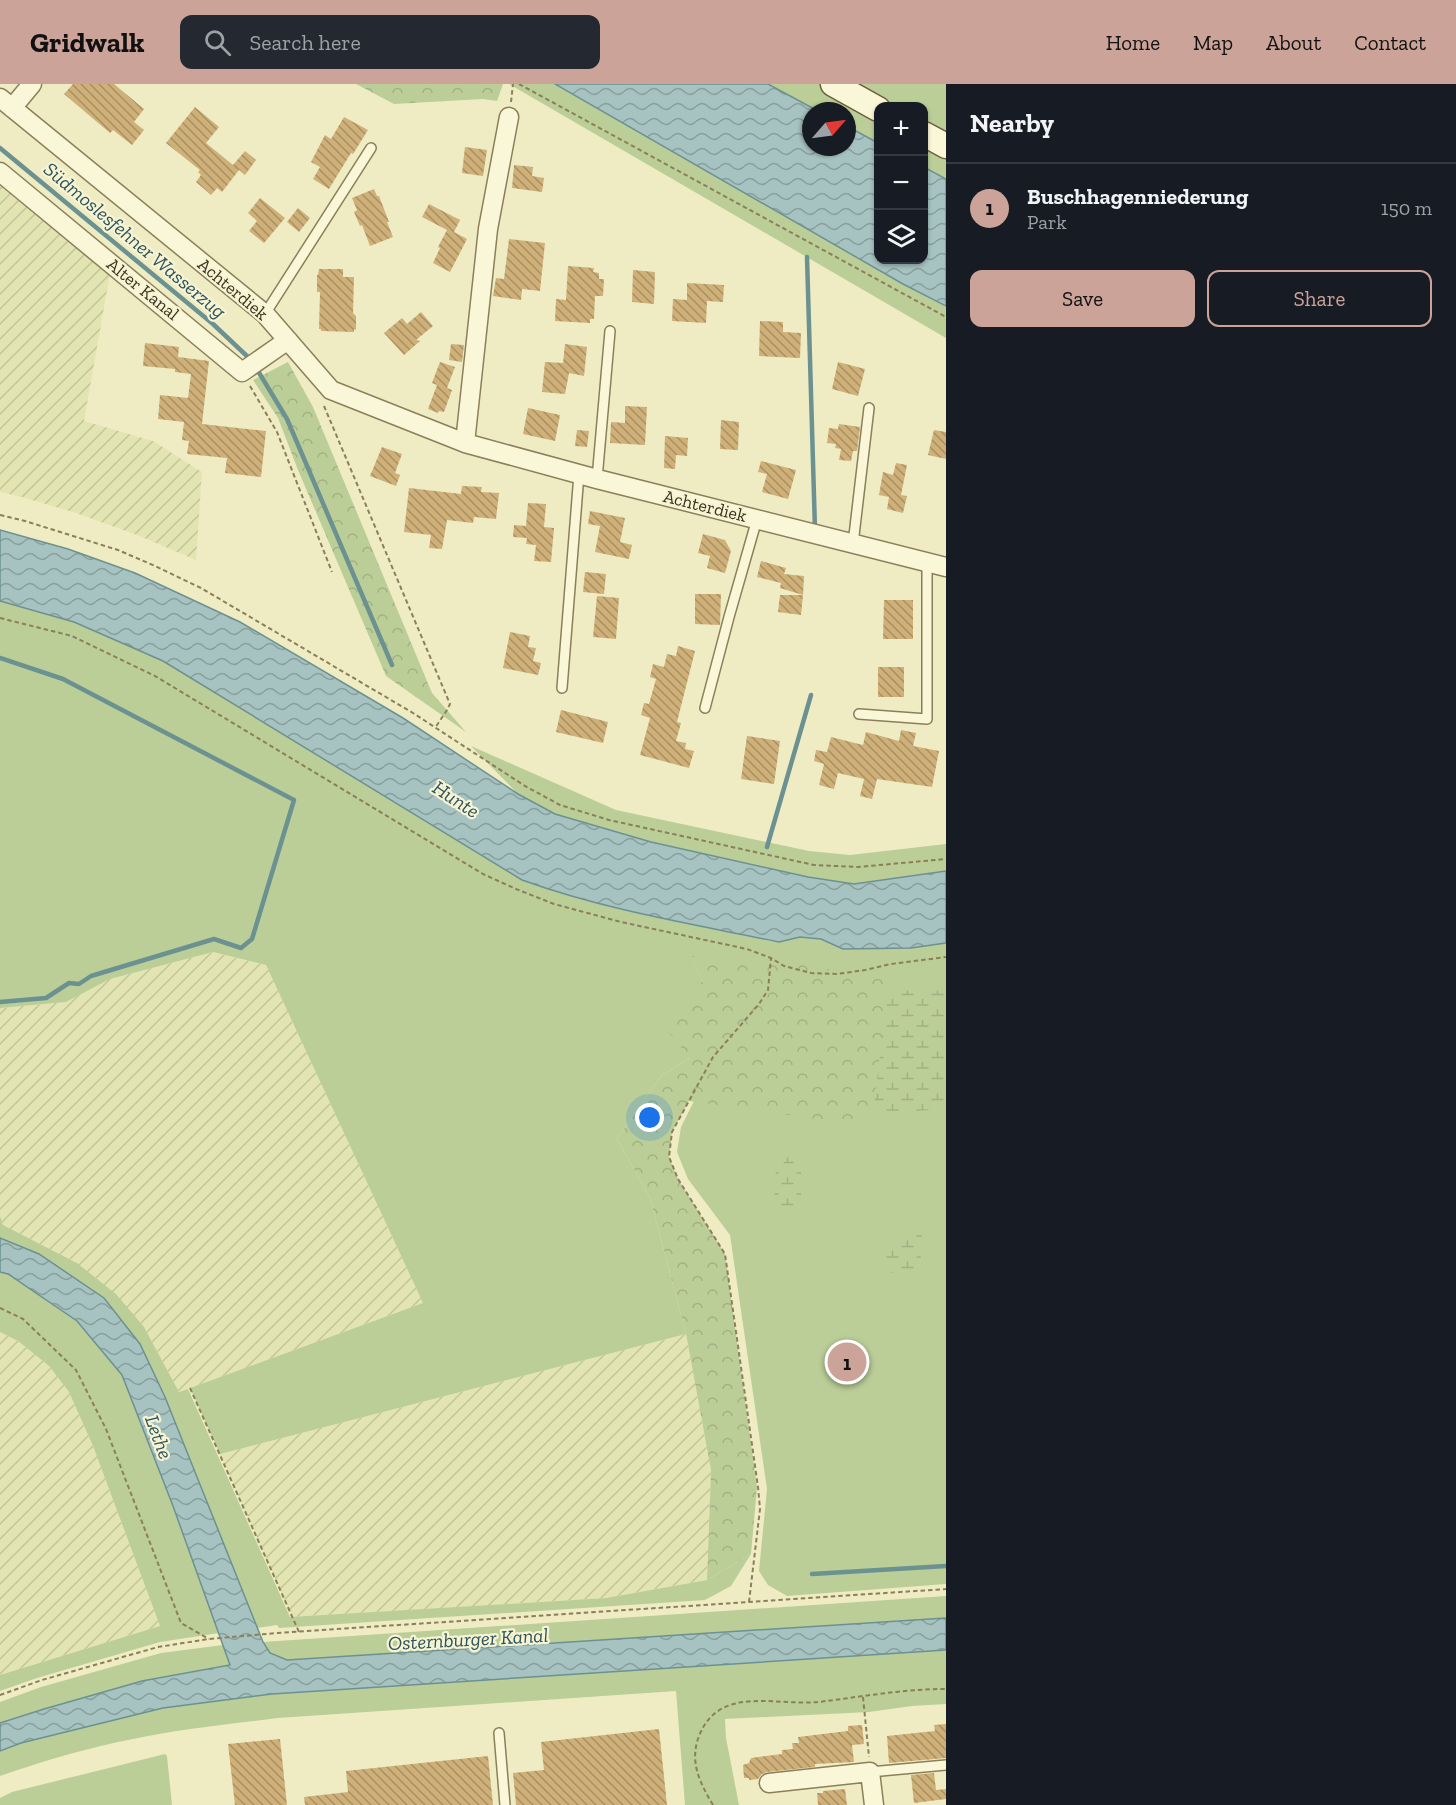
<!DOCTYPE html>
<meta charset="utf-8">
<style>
:root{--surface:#171b24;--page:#242831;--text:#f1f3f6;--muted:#9ea1a6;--line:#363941;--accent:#cba399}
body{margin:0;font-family:"Zilla Slab",serif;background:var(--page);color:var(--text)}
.controls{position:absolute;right:18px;top:18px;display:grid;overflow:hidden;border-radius:12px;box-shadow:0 2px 4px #0004}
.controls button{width:54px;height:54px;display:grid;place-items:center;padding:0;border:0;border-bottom:2px solid var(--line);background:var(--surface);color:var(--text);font:30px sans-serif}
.compass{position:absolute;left:802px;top:18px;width:54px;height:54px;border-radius:50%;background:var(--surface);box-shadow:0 2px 4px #0004;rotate:62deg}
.you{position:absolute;left:650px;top:1034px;width:21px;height:21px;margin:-15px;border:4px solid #fff;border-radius:50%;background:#1a73e8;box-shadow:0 0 0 9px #1a73e833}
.badge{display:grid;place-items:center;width:39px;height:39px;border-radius:50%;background:var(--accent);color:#111;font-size:20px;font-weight:700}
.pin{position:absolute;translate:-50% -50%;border:3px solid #fff;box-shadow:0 2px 6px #0006}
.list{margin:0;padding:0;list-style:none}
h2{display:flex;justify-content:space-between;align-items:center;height:78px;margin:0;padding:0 24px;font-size:26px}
h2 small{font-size:20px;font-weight:400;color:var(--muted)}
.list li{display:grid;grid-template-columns:39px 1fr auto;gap:18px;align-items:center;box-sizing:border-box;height:90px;padding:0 24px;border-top:2px solid var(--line)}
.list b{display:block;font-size:22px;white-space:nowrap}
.list p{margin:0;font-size:20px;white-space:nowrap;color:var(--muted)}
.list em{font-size:20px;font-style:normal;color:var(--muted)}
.actions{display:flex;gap:12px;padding:18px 24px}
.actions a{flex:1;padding:14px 0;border:2px solid var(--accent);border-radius:12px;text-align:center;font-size:21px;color:var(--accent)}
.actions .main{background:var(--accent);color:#111}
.icon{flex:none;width:33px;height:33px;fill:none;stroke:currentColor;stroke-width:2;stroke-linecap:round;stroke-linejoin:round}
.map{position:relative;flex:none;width:946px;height:1721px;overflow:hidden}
header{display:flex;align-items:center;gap:36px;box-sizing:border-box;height:84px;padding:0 30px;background:var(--accent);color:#111}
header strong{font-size:28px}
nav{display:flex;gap:33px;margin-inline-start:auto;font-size:21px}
.search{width:420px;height:54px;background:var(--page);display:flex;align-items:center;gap:15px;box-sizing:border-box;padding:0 21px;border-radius:12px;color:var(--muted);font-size:22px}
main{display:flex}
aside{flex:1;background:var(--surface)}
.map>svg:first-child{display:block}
</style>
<header>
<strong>Gridwalk</strong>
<div class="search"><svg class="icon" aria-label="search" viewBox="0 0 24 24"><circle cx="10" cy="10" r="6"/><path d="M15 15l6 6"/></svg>Search here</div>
<nav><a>Home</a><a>Map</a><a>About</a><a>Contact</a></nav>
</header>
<main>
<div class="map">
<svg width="946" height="1721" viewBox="0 0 946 1721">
<defs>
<pattern id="farmland-furrows" width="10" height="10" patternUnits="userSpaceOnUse" patternTransform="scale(1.5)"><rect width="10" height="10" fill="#e2e5b1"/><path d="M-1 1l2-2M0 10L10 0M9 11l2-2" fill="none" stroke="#c3c598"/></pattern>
<pattern id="forest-crowns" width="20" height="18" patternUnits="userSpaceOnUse" patternTransform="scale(1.5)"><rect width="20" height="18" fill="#bbce98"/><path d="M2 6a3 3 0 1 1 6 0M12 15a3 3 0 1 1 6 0" fill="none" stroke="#a2b183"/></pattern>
<pattern id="wetland-marsh" width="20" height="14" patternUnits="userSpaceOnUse" patternTransform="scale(1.5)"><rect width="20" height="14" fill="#bbce98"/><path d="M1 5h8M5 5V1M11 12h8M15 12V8" fill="none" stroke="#a2b183"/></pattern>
<pattern id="water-waves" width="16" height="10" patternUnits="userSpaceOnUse" patternTransform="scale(1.5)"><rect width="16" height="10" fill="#a6c3c1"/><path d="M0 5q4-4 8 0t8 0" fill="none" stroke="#889f9c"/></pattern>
<pattern id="building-back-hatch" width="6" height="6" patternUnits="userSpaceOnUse" patternTransform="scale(1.5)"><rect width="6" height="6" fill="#cfb079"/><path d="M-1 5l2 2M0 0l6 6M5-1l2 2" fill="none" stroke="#a99063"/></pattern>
</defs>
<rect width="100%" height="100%" fill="#efecc4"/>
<path fill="url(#farmland-furrows)" d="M 0,93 L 111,184 L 84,337 L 153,357 L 202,388 L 196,476 L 137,451 L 76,429 L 22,413 L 0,408 Z
M 213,868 L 266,881 L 423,1219 L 179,1308 L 144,1243 L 77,1179 L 3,1141 L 0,1132 L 0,924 L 66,918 L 110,895 Z
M 0,1248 L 18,1257 L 49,1282 L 69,1308 L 93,1362 L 160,1542 L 0,1591 Z
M 686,1250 L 711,1386 L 707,1496 L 606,1514 L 292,1533 L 220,1370 Z"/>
<path fill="#bbce98" d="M 509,0 L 555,0 L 903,200 L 946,222 L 946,254 Z
M 768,0 L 946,0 L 946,95 L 924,83 L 924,22 L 878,22 L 878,59 L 847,42 L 847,27 L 818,27 Z
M 0,517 L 74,538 L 163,577 L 522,796 C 605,826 692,840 778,858 L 800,853 L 821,855 L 843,865 L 911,864 L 946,859 L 946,1500 L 787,1512 L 768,1501 L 759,1487 L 767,1405 L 730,1151 L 688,1095 L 677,1068 L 681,1043 L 694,1017 L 769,917 L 691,873 L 703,897 L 690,974 L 661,992 L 617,1055 L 650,1114 L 686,1250 L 220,1370 L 190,1304 L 423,1219 L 266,881 L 213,868 L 110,895 L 66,918 L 0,924 Z
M 471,662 L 616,726 L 809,767 L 850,771 L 946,760 L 946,787 L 854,800 L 808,793 L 651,758 L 555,730 L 518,710 Z
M 0,1132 L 3,1141 L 77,1179 L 116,1210 L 144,1243 L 179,1308 L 188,1305 L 290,1533 L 606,1514 L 707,1496 L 751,1470 L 731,1502 L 705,1516 L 279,1544 L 277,1541 L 257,1544 L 165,1313 L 140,1260 L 39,1170 L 0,1154 Z
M 0,1188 L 8,1190 L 78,1237 L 122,1291 L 173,1422 L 219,1549 L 160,1558 L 37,1594 L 0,1607 L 0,1591 L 160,1542 L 93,1362 L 69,1308 L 49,1282 L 18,1257 L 0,1248 Z
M 946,1512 L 946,1534 L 287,1576 L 270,1569 L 263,1558 Z
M 223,1561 L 230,1582 L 142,1597 L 0,1639 L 0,1618 L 41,1603 L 161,1569 Z
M 946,1566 L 946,1620 L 912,1622 L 869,1628 L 725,1635 L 726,1654 L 739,1721 L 685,1721 L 676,1607 L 278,1634 C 230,1640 180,1645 133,1655 C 87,1664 43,1677 0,1692 L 0,1667 L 21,1659 L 163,1624 L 272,1610 Z
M 165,1670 L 167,1672 L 172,1721 L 0,1721 L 0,1714 L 12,1708 Z"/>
<path fill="url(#forest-crowns)" d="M 356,0 L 503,0 L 497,17 L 483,15 L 394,20 Z
M 288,278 L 313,323 L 432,609 L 466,648 L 386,592 L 298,386 L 278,334 L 253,296 Z
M 690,872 L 790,877 L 857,891 L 890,890 L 873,1030 L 846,1039 L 689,1017 L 672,1048 L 669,1073 L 678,1095 L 725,1170 L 757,1403 L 751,1470 L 707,1496 L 711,1386 L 686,1250 L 650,1114 L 617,1055 L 661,992 L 690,974 L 662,940 L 703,897 Z"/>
<path fill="url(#wetland-marsh)" d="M 888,905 L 930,908 L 946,905 L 946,1025 L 873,1030 Z
M 794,1065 L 801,1086 L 801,1112 L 788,1128 L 774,1118 L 775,1090 Z
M 922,1150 L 920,1188 L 885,1189 L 887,1154 Z"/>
<path fill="url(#water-waves)" stroke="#6c9191" stroke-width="1.5" d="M 555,0 L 768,0 L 818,27 L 811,27 L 811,63 L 847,63 L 847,42 L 878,59 L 878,176 L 924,176 L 924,83 L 946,95 L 946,222 L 903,200 Z
M 0,446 L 68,465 L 135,489 L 240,538 L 403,634 L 518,710 L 555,730 L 651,758 L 808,793 L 854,800 L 946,787 L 946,859 L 911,864 L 843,865 L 821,855 L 800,853 L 779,858 C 692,840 605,826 522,796 L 163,577 L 74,538 L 0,517 Z
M 0,1154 L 39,1170 L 104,1214 L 140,1260 L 165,1313 L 263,1558 L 270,1569 L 287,1576 L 946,1534 L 946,1566 L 272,1610 L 163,1624 L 21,1659 L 0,1667 L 0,1639 L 44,1625 L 142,1597 L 230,1581 L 173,1422 L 122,1291 L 77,1237 L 8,1190 L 0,1188 Z"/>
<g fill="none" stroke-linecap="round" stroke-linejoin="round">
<path stroke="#6c9191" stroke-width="4.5" d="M 0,64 L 213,240 L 249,274
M 807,173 L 815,446
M 258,287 L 287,335 L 392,581
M 0,574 L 63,595 L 294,716 L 252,855 L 241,864 L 214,855 L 91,892 L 79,900 L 69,899 L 46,914 L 0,918
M 767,763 L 811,611
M 812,1490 L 946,1482"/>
</g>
<path fill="url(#building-back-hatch)" d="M 73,0 L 114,0 L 144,25 L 134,38 L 144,46 L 132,61 L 113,46 L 110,49 L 64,10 Z
M 195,23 L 219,43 L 206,59 L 233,81 L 245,67 L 256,76 L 245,91 L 239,86 L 222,108 L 217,104 L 211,111 L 196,98 L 201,91 L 198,88 L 200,86 L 166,59 Z
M 344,33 L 368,46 L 353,70 L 351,69 L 329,105 L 313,95 L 320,83 L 311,78 L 325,51 L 331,55 Z
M 465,63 L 487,66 L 483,92 L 462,89 Z
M 514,81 L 533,83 L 532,92 L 544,94 L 542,108 L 512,104 Z
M 374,105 L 377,112 L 379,112 L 389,138 L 387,138 L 393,153 L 370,162 L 362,141 L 360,142 L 354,128 L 357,126 L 352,114 Z
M 260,114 L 285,134 L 264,159 L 249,147 L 257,137 L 248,129 Z
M 429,120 L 460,136 L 454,148 L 467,155 L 450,188 L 433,179 L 440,164 L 438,163 L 447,146 L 422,133 Z
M 298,124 L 310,134 L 299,148 L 287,138 Z
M 509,155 L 545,159 L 540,207 L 522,205 L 521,216 L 493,212 L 496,194 L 504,195 Z
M 568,182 L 594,184 L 593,188 L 599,189 L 599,195 L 604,195 L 603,212 L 595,212 L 594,235 L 590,235 L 590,239 L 555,237 L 556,215 L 566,216 Z
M 319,185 L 343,185 L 343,193 L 354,193 L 353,229 L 356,232 L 356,246 L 354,245 L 354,248 L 321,247 L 321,245 L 319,245 L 320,208 L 317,208 L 317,191 L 318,191 Z
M 633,186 L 655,188 L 654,220 L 632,218 Z
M 687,199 L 724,201 L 723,218 L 707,217 L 706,239 L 672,237 L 673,215 L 687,216 Z
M 421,228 L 433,242 L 416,256 L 420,257 L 404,271 L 384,249 L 402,234 L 407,240 Z
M 760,237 L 783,238 L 783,248 L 801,249 L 800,274 L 759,272 Z
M 145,259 L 179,263 L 178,273 L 209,277 L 202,340 L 266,347 L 261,393 L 225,389 L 227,374 L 187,370 L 189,357 L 182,356 L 184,338 L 158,335 L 160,311 L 188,314 L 191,290 L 175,288 L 175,285 L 143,282 Z
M 451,260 L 464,261 L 462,278 L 449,276 Z
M 565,260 L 587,263 L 584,292 L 569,289 L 565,310 L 542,308 L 545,278 L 563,279 Z
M 440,278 L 455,283 L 447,304 L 452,306 L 444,328 L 439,327 L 438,329 L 428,325 L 437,301 L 432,299 Z
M 838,278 L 865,285 L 858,312 L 832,305 Z
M 625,322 L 647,323 L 645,361 L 610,359 L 611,338 L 625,339 Z
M 528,324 L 560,331 L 555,357 L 523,350 Z
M 721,336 L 739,338 L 738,366 L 720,365 Z
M 839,340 L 860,343 L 857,367 L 853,367 L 851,377 L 839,376 L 841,365 L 835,364 L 836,360 L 827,359 L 829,344 L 838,345 Z
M 577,346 L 589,347 L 587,363 L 575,362 Z
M 934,346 L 946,348 L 946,375 L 928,371 Z
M 665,352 L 688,354 L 687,372 L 676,371 L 675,385 L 664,384 Z
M 382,363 L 402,370 L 395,389 L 400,391 L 396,402 L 370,392 Z
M 761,377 L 796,386 L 788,415 L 762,408 L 767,390 L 758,388 Z
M 896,379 L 907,381 L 901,411 L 907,412 L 903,429 L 887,425 L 889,413 L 879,411 L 883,388 L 893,391 Z
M 462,402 L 482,403 L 481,408 L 499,409 L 496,435 L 474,433 L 473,439 L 447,436 L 442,465 L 429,464 L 431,451 L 404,448 L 409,404 L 461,410 Z
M 528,419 L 546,420 L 544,443 L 554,444 L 551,478 L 534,477 L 536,461 L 526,460 L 527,454 L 513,453 L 514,441 L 526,442 Z
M 590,427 L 625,434 L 620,458 L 632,461 L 629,475 L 595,468 L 600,442 L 588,440 Z
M 703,450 L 725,456 L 731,467 L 725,489 L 707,484 L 710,472 L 698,469 Z
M 761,477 L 786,484 L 784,490 L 804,492 L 803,511 L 780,504 L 781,499 L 757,493 Z
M 585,488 L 606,490 L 604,510 L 583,508 Z
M 695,510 L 721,510 L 720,541 L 695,540 Z
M 780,511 L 803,511 L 801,531 L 778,528 Z
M 597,512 L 619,514 L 616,555 L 593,553 Z
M 884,516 L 913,516 L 913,555 L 883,555 Z
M 510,548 L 530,552 L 528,563 L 536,564 L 533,577 L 541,579 L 538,591 L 503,584 Z
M 678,562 L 695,567 L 677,638 L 681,639 L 676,657 L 686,659 L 685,665 L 694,667 L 689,684 L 640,671 L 650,634 L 641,631 L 644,619 L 649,620 L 656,595 L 650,593 L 653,580 L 664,583 L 667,570 L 676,572 Z
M 878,583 L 904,583 L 904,613 L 878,613 Z
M 561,626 L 608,638 L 603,659 L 556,648 Z
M 901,646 L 916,649 L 913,662 L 939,667 L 932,703 L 877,695 L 872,715 L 860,712 L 864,695 L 838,689 L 834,705 L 819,701 L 824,680 L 814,677 L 816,666 L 827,668 L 831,653 L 863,661 L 866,648 L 899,657 Z
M 747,652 L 780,657 L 774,700 L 741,695 Z
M 946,1640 L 946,1674 L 889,1679 L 887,1652 L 935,1647 L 934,1641 Z
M 862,1641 L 864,1660 L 852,1661 L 854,1678 L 815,1680 L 815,1683 L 767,1688 L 762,1690 L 758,1695 L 749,1696 L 749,1694 L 744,1694 L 743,1681 L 749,1679 L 751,1674 L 782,1670 L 782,1666 L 793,1665 L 792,1659 L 799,1659 L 798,1653 L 848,1647 L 848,1642 Z
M 659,1645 L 667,1721 L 516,1721 L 513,1689 L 544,1686 L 541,1658 Z
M 280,1655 L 287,1721 L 235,1721 L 228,1660 Z
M 488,1672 L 493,1721 L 305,1721 L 304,1713 L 348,1708 L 346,1687 Z
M 934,1689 L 936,1706 L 946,1705 L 946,1715 L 914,1719 L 911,1691 Z
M 845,1705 L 847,1721 L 818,1721 L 817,1709 L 823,1709 L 823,1707 Z"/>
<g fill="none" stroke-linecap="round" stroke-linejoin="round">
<defs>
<path id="lane" d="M 265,230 L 371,64
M 597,395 L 610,247
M 853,460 L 869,324
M 562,604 L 579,390
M 705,624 L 729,533 L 757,435
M 859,630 L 927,635 L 927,478
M 499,1649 L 505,1721
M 870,1688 L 946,1681"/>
<path id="street" d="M 0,14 L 265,230 L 331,306 L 465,359 L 597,395 L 946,483
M 12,24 L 32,0
M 0,88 L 242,288 L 288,256
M 465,359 L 488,145 L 509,33
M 769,1699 L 870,1688 L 874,1721"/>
<path id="secondary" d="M 833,0 L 878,25
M 924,50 L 946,62"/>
</defs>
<use href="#lane" stroke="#8b7f5a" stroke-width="12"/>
<use href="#street" stroke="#8b7f5a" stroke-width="21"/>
<use href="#secondary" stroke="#6d603d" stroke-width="27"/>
<path stroke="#8b7f5a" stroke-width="2" stroke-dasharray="4.5 3" stroke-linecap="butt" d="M 519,0 L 946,233
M 511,18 L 513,0
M 250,302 L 277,348 L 332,488
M 324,322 L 450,620 L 447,626 L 435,644
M 0,431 L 25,437 L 118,466 L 155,482 L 201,504 L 413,629 L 525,702 L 560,721 L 609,736 L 814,781 L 858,783 L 946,775
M 0,534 L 72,552 L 155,592 L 483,790 L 516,805 L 554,820 L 621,838 L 747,865 L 771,874 L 784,882 L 811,889 L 837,890 L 865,886 L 891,880 L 946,873
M 0,1224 L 23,1235 L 76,1286 L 106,1345 L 181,1539 L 209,1555
M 190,1304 L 299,1548
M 749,1518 L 760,1425 L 758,1403 L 725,1170 L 678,1095 L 669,1073 L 672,1048 L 713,973 L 759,920 L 768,906 L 771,874
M 0,1611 L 42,1596 L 158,1563 L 209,1555 L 277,1549 L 946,1505
M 863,1613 L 869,1673
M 713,1721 C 700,1699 689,1678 699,1652 C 719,1601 775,1622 818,1618 C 860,1613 903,1605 946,1605"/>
<use href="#lane" stroke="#faf7d8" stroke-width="9"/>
<use href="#street" stroke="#faf7d8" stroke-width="18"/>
<use href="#secondary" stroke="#faf7d8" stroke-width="24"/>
</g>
<g text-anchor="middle" stroke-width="4.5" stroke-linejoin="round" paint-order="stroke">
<g font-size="18" fill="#3b321e" stroke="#f7f4d4">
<text transform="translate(143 205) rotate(39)" y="6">Alter Kanal</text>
<text transform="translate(233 205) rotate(40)" y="6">Achterdiek</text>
<text transform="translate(705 422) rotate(14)" y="6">Achterdiek</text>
</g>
<g font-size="20" font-style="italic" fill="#2d535b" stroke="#f7f4d4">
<text transform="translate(135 156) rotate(40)" y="7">Südmoslesfehner Wasserzug</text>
<text transform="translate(456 715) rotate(33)" y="7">Hunte</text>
<text transform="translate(159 1353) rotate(70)" y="7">Lethe</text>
<text transform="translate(468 1555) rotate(-3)" y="7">Osternburger Kanal</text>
</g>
</g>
</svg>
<div class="controls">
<button>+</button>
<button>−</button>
<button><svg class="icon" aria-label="layers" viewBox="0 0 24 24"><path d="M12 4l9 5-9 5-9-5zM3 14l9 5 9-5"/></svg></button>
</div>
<svg class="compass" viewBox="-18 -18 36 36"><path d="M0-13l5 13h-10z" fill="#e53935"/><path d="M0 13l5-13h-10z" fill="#9ea1a6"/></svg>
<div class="you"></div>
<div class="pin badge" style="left:847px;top:1278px">1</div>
</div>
<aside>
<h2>Nearby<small></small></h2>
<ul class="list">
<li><span class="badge">1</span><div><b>Buschhagenniederung</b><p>Park</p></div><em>150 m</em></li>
</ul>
<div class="actions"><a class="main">Save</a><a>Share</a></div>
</aside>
</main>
